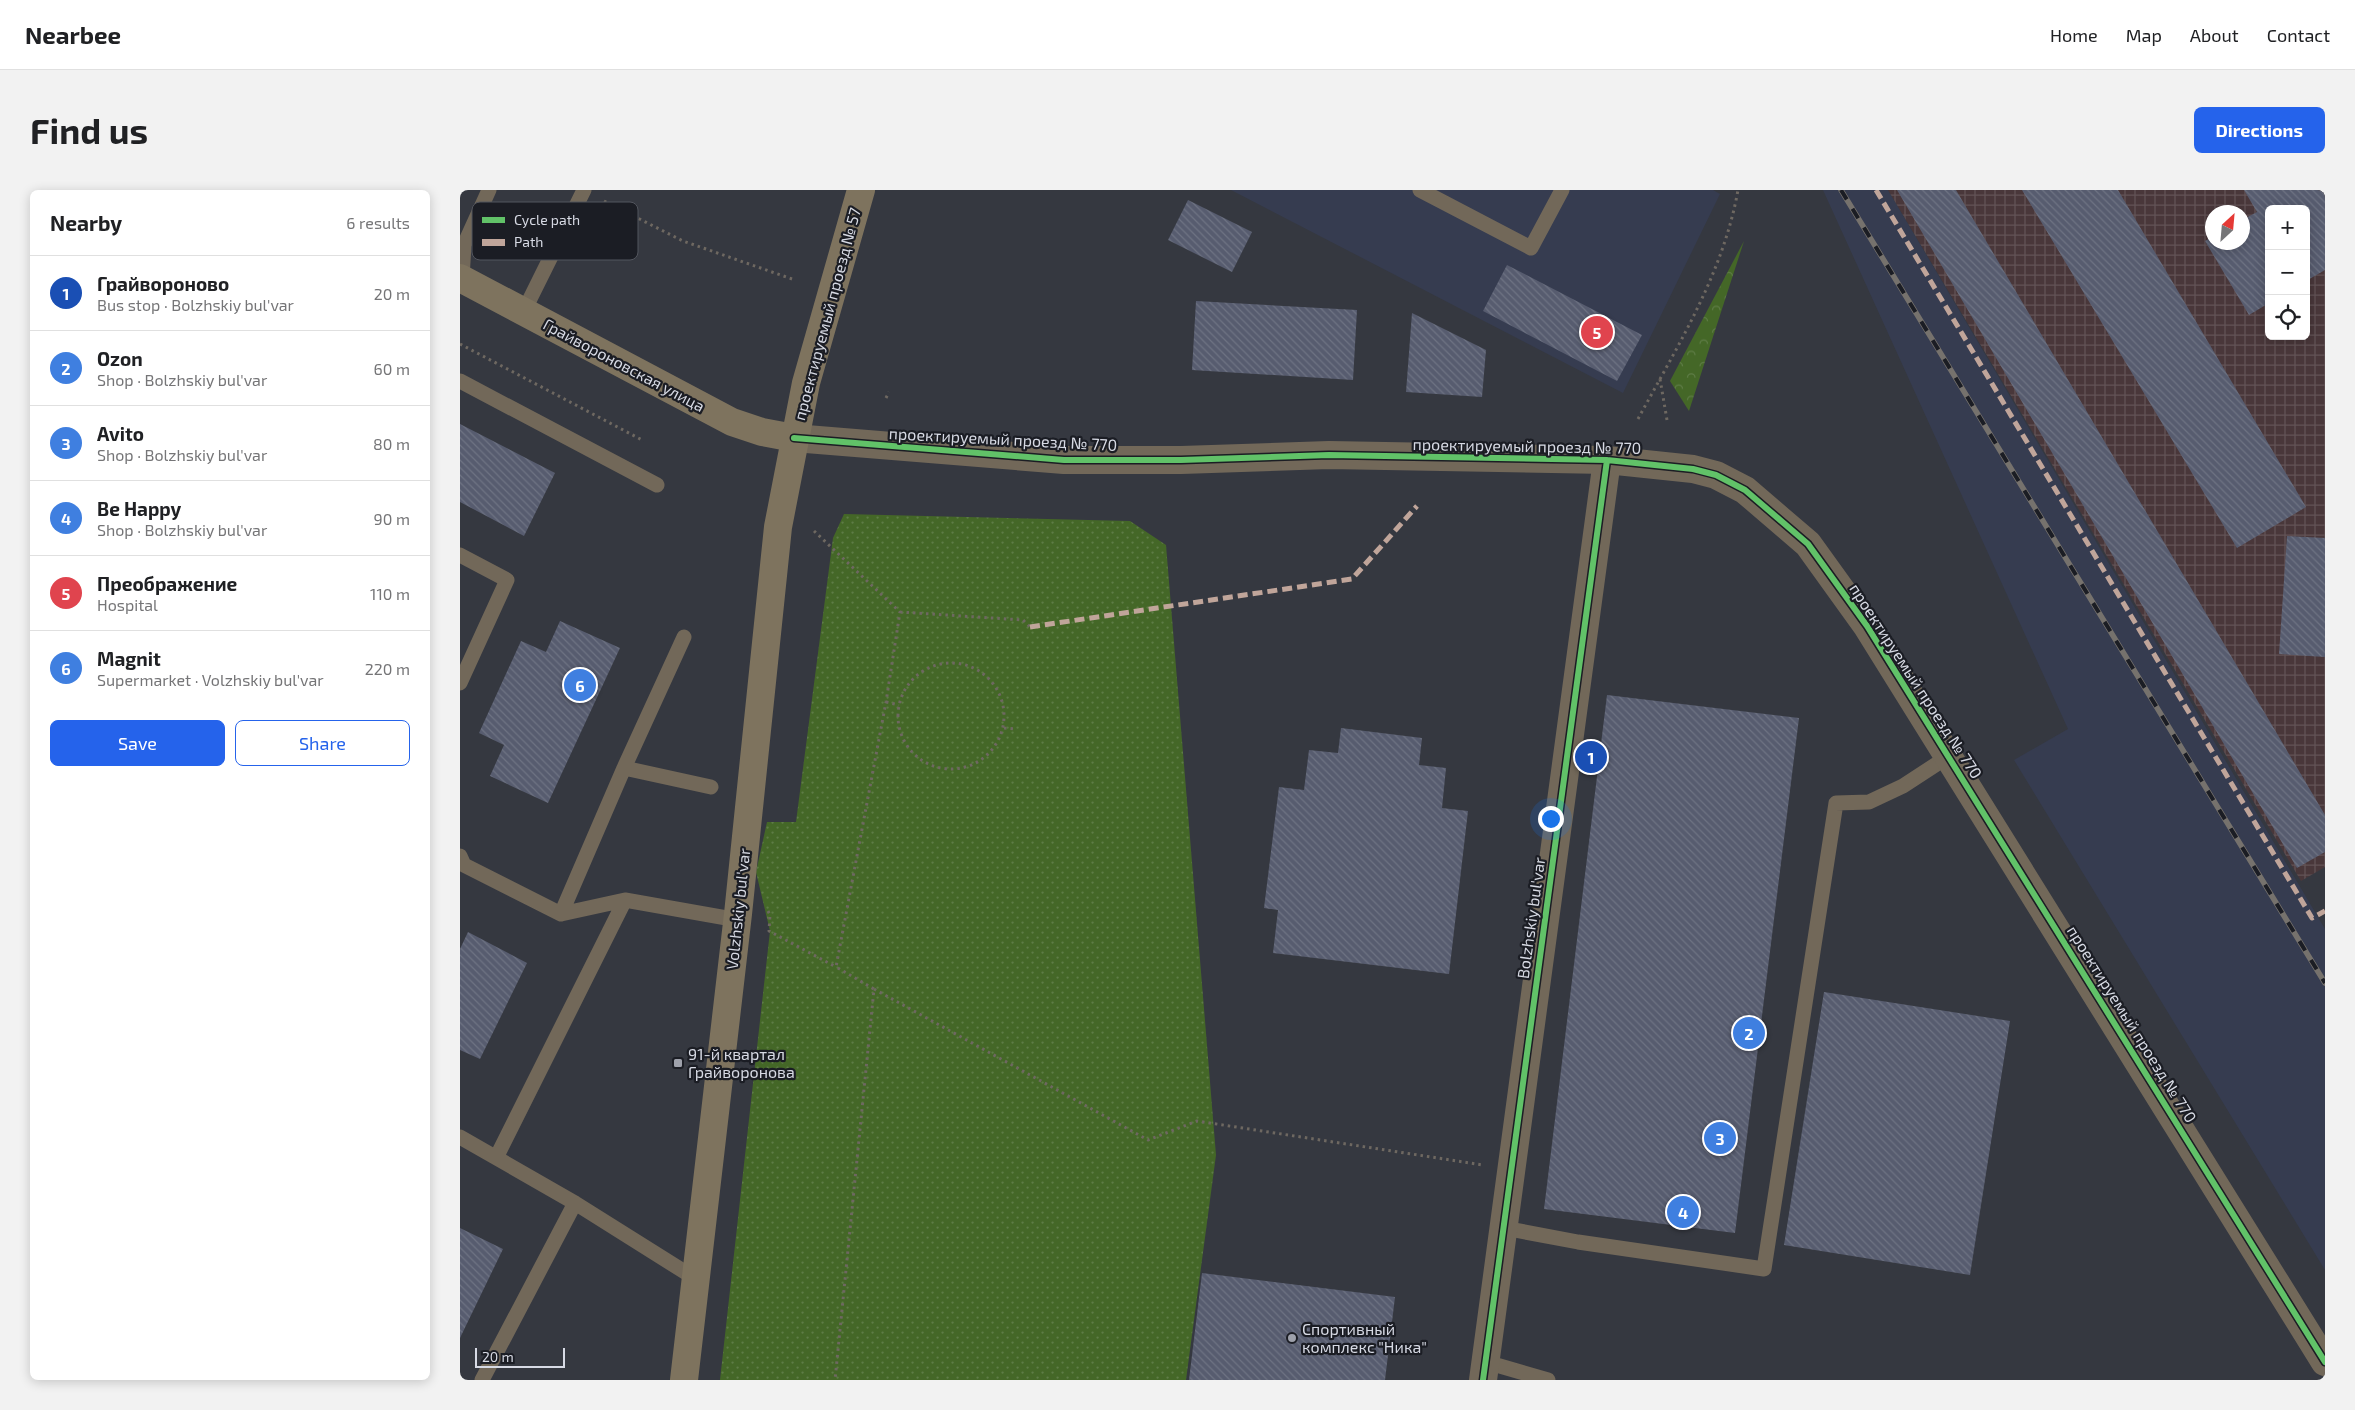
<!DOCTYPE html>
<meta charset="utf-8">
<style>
:root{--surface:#fff;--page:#f2f2f2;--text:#202124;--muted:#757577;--line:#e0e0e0;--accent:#2563eb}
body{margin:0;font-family:"Exo 2",sans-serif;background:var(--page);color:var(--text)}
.controls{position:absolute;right:15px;top:15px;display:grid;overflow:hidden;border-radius:8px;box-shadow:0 2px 12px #0003}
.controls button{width:45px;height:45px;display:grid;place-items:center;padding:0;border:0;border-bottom:1px solid var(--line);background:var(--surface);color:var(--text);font:25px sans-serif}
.compass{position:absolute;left:1745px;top:15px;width:45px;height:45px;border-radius:50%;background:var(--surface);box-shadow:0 2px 12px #0003;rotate:26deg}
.scale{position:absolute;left:15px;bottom:12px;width:90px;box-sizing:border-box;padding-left:5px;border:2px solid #d7dae4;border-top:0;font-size:14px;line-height:18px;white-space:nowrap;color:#d7dae4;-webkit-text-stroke:4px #1b1d24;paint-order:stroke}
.you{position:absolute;left:1090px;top:628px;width:18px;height:18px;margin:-12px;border:4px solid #fff;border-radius:50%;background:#1a73e8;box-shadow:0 0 0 8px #1a73e833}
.badge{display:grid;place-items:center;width:32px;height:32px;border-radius:50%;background:var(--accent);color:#fff;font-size:16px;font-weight:700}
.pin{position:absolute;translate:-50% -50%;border:2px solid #fff;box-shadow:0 1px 5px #0006}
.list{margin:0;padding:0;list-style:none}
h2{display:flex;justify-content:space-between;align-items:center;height:65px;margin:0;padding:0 20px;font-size:21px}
h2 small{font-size:16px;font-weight:400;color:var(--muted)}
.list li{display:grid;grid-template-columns:32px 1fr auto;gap:15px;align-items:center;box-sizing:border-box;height:75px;padding:0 20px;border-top:1px solid var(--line)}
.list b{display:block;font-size:19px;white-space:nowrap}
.list p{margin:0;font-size:16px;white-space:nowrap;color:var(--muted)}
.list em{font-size:16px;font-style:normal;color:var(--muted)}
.actions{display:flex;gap:10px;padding:15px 20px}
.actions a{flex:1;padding:11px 0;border:1px solid var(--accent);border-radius:8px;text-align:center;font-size:18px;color:var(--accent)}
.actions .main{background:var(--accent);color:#fff}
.icon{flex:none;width:28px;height:28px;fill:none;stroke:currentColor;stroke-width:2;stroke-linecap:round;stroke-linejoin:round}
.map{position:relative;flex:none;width:1865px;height:1190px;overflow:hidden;border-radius:8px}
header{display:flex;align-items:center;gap:30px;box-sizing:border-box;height:70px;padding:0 25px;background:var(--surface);border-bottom:1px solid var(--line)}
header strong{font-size:24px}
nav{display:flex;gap:28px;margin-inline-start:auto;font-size:18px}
.intro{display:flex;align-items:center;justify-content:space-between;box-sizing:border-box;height:120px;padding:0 30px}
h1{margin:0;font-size:35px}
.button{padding:12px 22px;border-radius:8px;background:var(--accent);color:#fff;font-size:18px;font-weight:700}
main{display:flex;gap:30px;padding:0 30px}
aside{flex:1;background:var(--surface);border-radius:8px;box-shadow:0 2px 12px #0003}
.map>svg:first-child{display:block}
</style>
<header>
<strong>Nearbee</strong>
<nav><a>Home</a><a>Map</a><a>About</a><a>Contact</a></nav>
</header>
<div class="intro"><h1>Find us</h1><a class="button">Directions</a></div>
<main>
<aside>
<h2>Nearby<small>6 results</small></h2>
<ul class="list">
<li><span class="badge" style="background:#1a4fb4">1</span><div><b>Грайвороново</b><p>Bus stop · Bolzhskiy bul'var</p></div><em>20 m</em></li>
<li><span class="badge" style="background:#3f7fe0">2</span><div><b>Ozon</b><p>Shop · Bolzhskiy bul'var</p></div><em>60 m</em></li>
<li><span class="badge" style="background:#3f7fe0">3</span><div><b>Avito</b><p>Shop · Bolzhskiy bul'var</p></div><em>80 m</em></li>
<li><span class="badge" style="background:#3f7fe0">4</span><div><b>Be Happy</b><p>Shop · Bolzhskiy bul'var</p></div><em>90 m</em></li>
<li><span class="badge" style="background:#e0444e">5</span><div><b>Преображение</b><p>Hospital</p></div><em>110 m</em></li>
<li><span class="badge" style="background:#3f7fe0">6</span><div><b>Magnit</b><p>Supermarket · Volzhskiy bul'var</p></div><em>220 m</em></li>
</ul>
<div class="actions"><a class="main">Save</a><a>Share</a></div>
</aside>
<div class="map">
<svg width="1865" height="1190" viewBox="0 0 1865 1190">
<defs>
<pattern id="industrial-grid" width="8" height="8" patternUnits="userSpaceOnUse" patternTransform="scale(1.25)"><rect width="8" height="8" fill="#49373a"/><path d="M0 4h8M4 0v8" fill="none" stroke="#625356"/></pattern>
<pattern id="forest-crowns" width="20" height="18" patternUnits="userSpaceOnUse" patternTransform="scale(1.25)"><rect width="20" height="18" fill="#446727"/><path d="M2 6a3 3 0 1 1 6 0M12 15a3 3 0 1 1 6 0" fill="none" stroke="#5e7c46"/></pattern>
<pattern id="park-dots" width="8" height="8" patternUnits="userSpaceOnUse" patternTransform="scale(1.25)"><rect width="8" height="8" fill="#446727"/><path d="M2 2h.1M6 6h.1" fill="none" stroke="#5e7c46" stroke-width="1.8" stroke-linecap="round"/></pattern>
<pattern id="building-back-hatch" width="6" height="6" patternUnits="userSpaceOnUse" patternTransform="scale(1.25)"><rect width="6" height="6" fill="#575c6f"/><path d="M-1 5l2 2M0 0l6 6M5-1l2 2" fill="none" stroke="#6e7383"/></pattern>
</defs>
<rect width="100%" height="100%" fill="#353840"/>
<path fill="#363c50" d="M 771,0 L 1253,0 L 1260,4 L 1163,203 Z
M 1363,0 L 1428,0 L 1865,739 L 1865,1080 L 1554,570 L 1608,539 Z"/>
<path fill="url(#industrial-grid)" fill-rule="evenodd" d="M 1428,0 L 1865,0 L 1865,677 L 1841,691 ZM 1809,19 L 1846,19 L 1846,146 L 1809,146 ZM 1752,22 L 1782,22 L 1782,52 L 1752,52 Z"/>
<path fill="url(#forest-crowns)" d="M 1284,51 L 1229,221 L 1210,191 Z"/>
<path fill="url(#park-dots)" d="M 384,324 L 670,331 L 706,355 L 756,965 L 726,1190 L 260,1190 L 310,741 L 296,682 L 307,632 L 336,632 L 373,348 Z"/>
<path fill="url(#building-back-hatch)" d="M 1437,0 L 1496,0 L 1865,625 L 1865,662 L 1837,678 Z
M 1562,0 L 1658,0 L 1846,317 L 1777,358 Z
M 1784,0 L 1865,0 L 1865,80 L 1846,91 L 1846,19 L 1809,19 L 1809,113 L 1789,125 L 1745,51 L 1752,47 L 1752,52 L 1782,52 L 1782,30 L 1797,22 Z
M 728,10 L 792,42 L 772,82 L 708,50 Z
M 1047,75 L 1182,145 L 1157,191 L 1023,121 Z
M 736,111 L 897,120 L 893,190 L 732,180 Z
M 952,123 L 1026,160 L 1022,207 L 946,202 Z
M 0,234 L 95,283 L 64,346 L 0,312 Z
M 1827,346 L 1865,348 L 1865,467 L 1819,464 Z
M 100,431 L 160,458 L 88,613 L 30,586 L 44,555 L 19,543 L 61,451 L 86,462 Z
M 1147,505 L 1339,528 L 1275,1043 L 1084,1019 Z
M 881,538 L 962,548 L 959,575 L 986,578 L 982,618 L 1008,621 L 989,784 L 813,763 L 818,720 L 804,718 L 819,597 L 844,600 L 849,560 L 878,563 Z
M 8,742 L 67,773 L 20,869 L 0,860 L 0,759 Z
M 1364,802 L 1550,831 L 1510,1085 L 1324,1055 Z
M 0,1038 L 43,1059 L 0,1148 Z
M 742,1083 L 935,1107 L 925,1190 L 729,1190 Z"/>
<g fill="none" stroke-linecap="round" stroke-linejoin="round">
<path stroke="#6e6861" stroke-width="3" stroke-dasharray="2.5 4" stroke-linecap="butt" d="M 144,11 L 223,51 L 335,90
M 0,154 L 184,251
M 1200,189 L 1207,230
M 426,208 L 429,202
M 1178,229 C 1218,155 1263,84 1278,0
M 354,341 L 440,422 L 426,512 L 376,777 L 414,799 L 375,1190
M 440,422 L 563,430 L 570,437
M438 526a53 53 0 1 1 106 0a53 53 0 1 1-106 0Z
M 426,512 L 439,515
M 544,538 L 557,539
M 308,721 L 310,725 L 309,741 L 376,777
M 414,799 L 688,950 L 737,931 L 1023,975"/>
<path stroke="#726859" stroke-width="15" d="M 960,0 L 1071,58 L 1102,0
M 2,89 L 4,55 L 29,0
M 63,123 L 124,0
M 0,191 L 197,295
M 0,365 L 47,390 L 0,493
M 164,578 L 251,597
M 0,666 L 4,675 L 101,724 L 165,710 L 278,730
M 101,724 L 164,578 L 224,447
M 0,947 L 115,1013 L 236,1089
M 37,966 L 165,710
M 1044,1038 L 1118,1052 L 1304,1079 L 1376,613 L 1409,612 L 1443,596 L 1489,566
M 1026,1172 L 1088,1190
M 22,1190 L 115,1013"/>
<path stroke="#726859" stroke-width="28" d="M 334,248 L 604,270 L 721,270 L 869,265 L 1147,270 L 1233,279 L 1256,285 L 1285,300 L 1348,354 L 1407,436 L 1865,1172
M 1023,1190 L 1147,270"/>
<path stroke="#7e735e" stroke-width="28" d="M 0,88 L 272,232 L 302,242 L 334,248
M 224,1190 L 278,724 L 318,337 L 346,193 L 401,0"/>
<defs>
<path id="rail" d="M 1381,0 L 1865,793"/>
</defs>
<use href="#rail" stroke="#76726d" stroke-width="5.5"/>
<use href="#rail" stroke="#1b1d24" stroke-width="4" stroke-dasharray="11" stroke-linecap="butt"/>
<path stroke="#c0a59a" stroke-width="5" stroke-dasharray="10 5" stroke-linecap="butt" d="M 1416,0 L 1852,728 L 1865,721
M 570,437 L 892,389 L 957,316"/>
<defs>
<path id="cycleway" d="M 334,248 L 604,270 L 721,270 L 869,265 L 1147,270 L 1233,279 L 1256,285 L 1285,300 L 1348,354 L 1407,436 L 1865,1172
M 1023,1190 L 1147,270"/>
</defs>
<use href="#cycleway" stroke="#1b1d24" stroke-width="9"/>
<use href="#cycleway" stroke="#61c268" stroke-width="6"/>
</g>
<g fill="#9ea1ab" stroke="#1b1d24" stroke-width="2">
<rect x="213" y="868" width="10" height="10" rx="2.5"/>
<circle cx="832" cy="1148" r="5"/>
</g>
<g text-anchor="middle" stroke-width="4.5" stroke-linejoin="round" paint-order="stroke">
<g font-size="16" fill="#d7dae4" stroke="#1b1d24">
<text transform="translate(367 124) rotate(-75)" y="6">проектируемый проезд № 57</text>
<text transform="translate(164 175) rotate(28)" y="6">Грайвороновская улица</text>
<text transform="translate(543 249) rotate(3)" y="6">проектируемый проезд № 770</text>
<text transform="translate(1067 256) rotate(1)" y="6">проектируемый проезд № 770</text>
<text transform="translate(1456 491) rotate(57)" y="6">проектируемый проезд № 770</text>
<text transform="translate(278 719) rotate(-84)" y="6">Volzhskiy bul'var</text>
<text transform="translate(1071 728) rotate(-82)" y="6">Bolzhskiy bul'var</text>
<text transform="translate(1672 834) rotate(58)" y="6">проектируемый проезд № 770</text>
</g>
<g font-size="16" fill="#d7dae4" stroke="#1b1d24" text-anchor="start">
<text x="228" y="870">91-й квартал<tspan x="228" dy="18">Грайворонова</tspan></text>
<text x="842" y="1145">Спортивный<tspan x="842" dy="18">комплекс "Ника"</tspan></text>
</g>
</g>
<rect x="12" y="12" width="166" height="58" rx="8" fill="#1b1d24" stroke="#53565e" stroke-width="1"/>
<rect x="22" y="27" width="23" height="6" fill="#61c268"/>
<rect x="22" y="49" width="23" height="7" fill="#c0a59a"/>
<g font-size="14" fill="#d7dae4">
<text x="54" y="35">Cycle path</text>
<text x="54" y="57">Path</text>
</g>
</svg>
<div class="controls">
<button>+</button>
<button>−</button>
<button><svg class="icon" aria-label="locate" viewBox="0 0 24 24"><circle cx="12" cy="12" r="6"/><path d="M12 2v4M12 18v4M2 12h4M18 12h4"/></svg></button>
</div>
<svg class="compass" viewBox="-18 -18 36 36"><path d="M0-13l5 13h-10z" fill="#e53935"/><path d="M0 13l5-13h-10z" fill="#757577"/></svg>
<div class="scale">20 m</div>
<div class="you"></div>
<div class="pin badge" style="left:1131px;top:567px;background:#1a4fb4">1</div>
<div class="pin badge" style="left:1289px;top:843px;background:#3f7fe0">2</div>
<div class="pin badge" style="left:1260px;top:948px;background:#3f7fe0">3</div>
<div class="pin badge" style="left:1223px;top:1022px;background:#3f7fe0">4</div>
<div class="pin badge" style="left:1137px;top:142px;background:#e0444e">5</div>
<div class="pin badge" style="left:120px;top:495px;background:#3f7fe0">6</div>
</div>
</main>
